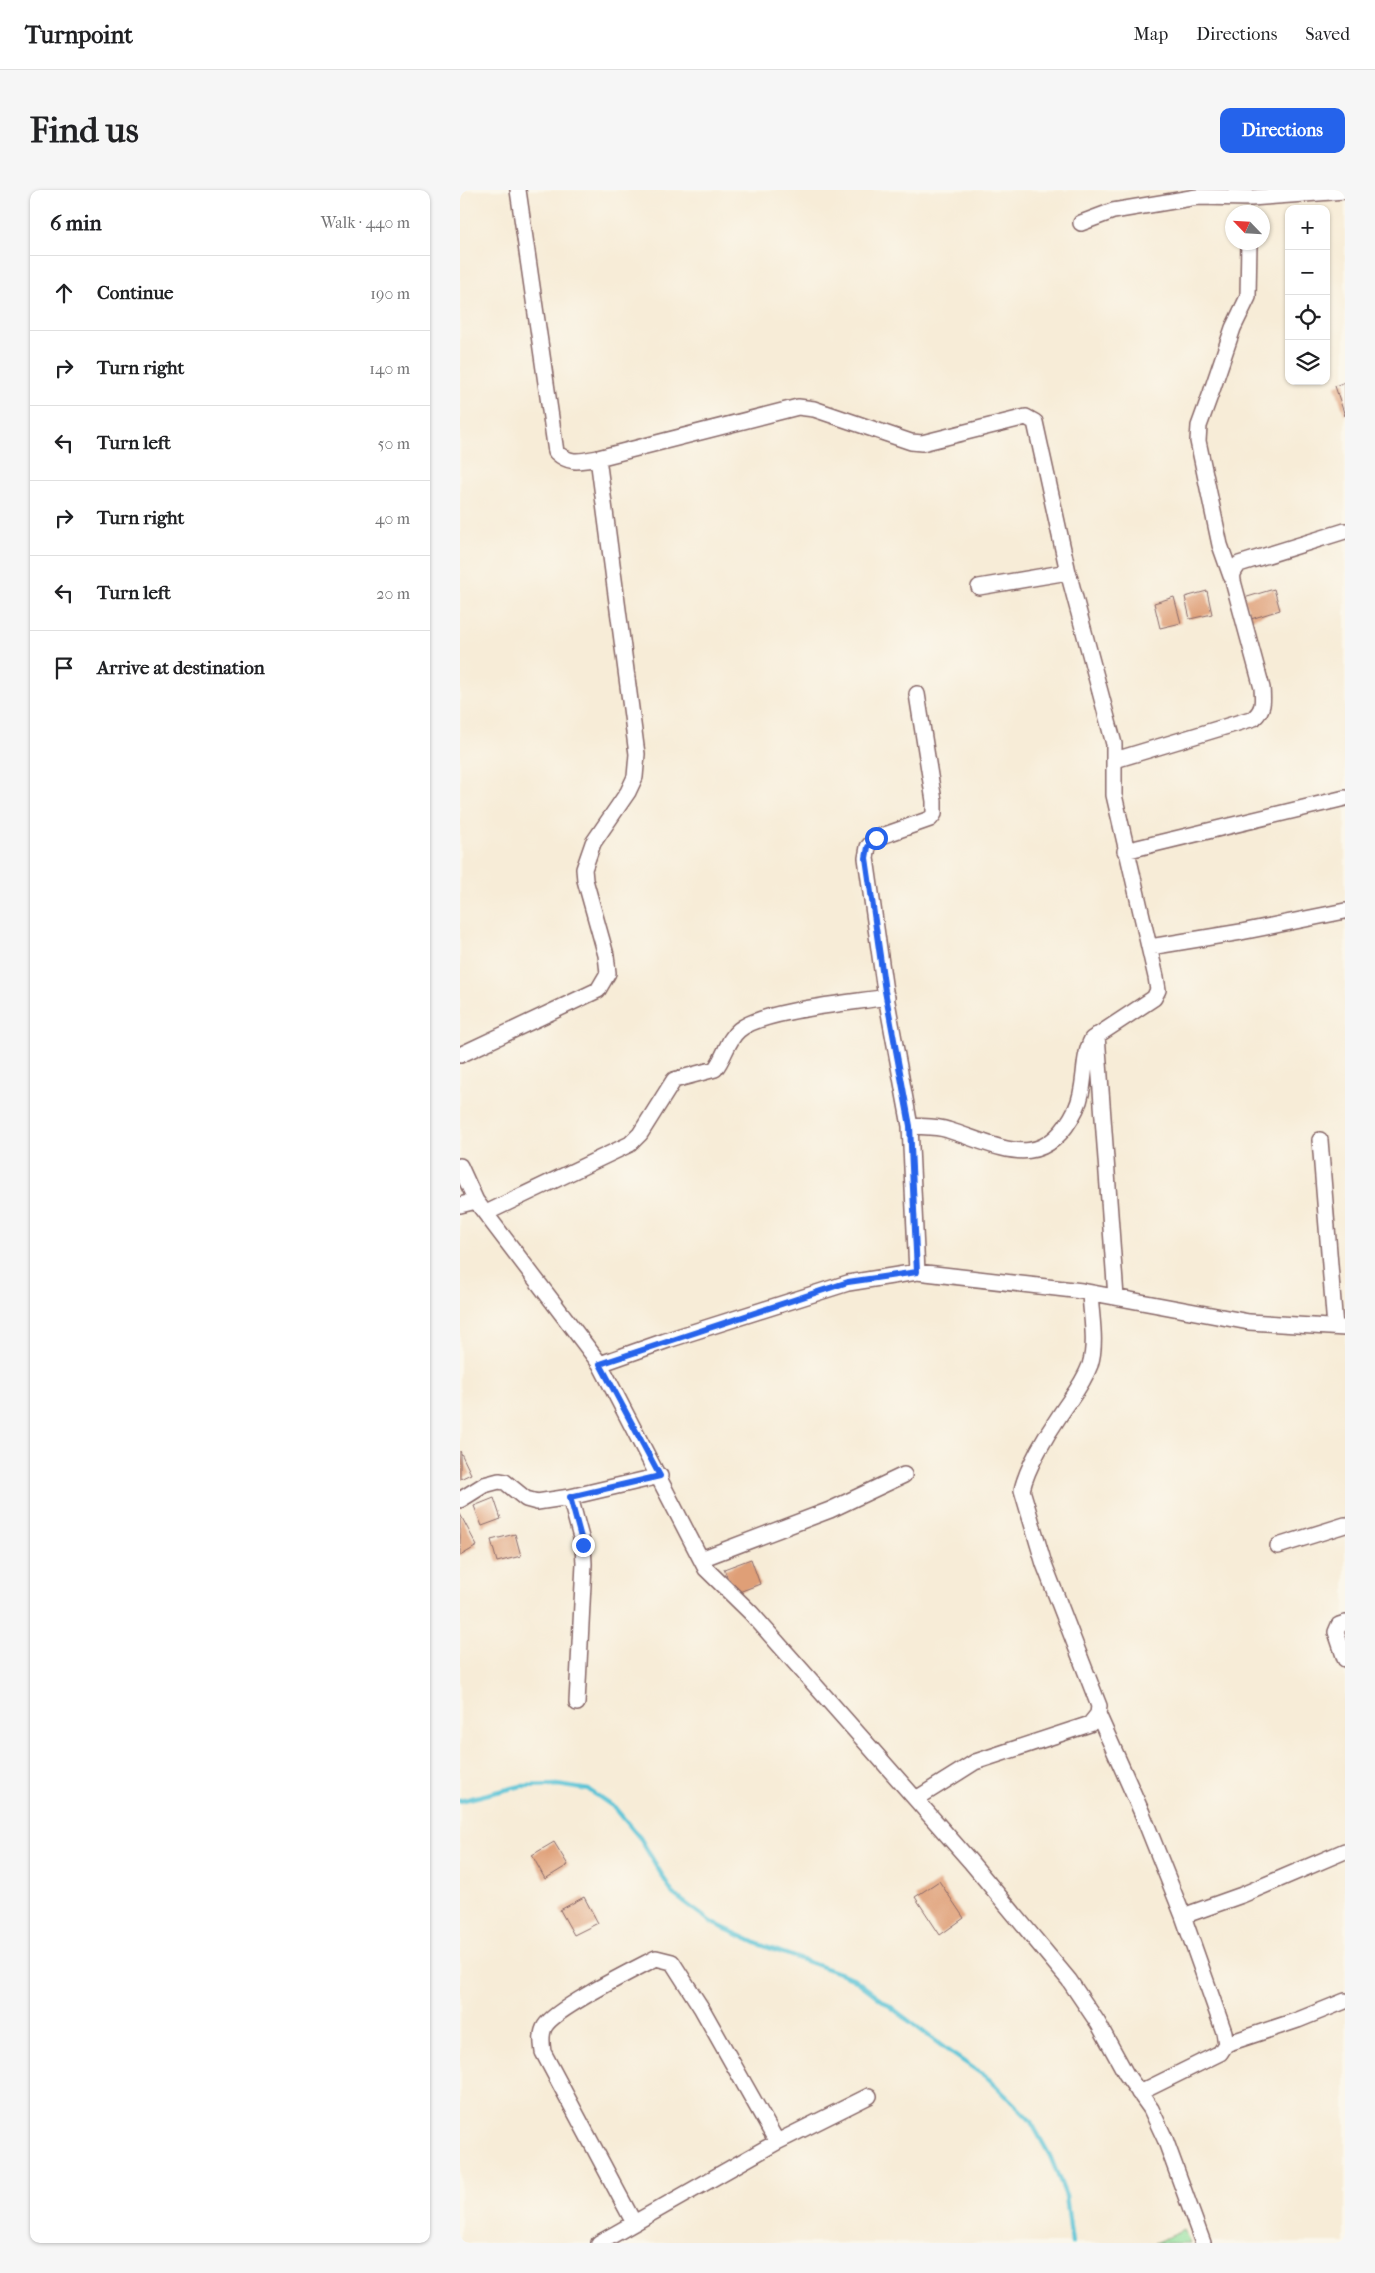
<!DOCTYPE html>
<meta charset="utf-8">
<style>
:root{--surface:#fff;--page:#f6f6f6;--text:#202124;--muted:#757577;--line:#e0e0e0;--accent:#2563eb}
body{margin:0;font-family:"IM FELL French Canon",serif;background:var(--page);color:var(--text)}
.controls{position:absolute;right:15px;top:15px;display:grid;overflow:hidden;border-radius:10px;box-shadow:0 1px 4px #0004}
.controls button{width:45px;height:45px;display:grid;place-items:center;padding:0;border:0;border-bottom:1px solid var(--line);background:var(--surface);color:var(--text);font:25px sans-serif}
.compass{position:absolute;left:765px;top:15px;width:45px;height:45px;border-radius:50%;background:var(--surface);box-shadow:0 1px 4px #0004;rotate:295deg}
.stop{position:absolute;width:15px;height:15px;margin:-11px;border:4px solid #2563eb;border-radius:50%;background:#fff}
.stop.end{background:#2563eb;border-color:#fff;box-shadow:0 1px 5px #0008}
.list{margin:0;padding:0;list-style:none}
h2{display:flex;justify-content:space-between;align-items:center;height:65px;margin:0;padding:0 20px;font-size:21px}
h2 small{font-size:16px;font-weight:400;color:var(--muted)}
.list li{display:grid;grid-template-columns:32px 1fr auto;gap:15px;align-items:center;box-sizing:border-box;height:75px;padding:0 20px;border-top:1px solid var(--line)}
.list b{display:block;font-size:19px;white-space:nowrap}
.list em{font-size:16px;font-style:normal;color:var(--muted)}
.icon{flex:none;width:28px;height:28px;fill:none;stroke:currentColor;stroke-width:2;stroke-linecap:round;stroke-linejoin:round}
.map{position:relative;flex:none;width:885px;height:2053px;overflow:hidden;border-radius:10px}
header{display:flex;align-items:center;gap:30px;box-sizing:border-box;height:70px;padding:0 25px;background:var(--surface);border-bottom:1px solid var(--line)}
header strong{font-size:24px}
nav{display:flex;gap:28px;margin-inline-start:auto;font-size:18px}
.intro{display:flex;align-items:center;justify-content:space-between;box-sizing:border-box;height:120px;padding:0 30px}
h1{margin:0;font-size:35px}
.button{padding:12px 22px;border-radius:10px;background:var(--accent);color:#fff;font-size:18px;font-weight:700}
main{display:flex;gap:30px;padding:0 30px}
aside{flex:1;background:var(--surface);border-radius:10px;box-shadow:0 1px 4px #0004}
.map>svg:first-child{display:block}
</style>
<header>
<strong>Turnpoint</strong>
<nav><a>Map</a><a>Directions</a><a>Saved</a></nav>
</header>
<div class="intro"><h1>Find us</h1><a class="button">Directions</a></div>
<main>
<aside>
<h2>6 min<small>Walk · 440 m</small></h2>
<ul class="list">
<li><svg class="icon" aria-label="ahead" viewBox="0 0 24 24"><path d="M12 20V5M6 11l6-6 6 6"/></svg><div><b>Continue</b></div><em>190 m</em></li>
<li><svg class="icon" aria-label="right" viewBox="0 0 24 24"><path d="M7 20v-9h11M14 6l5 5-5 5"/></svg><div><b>Turn right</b></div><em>140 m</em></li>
<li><svg class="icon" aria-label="left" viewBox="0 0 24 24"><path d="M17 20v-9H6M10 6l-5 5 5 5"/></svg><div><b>Turn left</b></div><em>50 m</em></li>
<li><svg class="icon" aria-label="right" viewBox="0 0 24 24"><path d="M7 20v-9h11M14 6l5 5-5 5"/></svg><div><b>Turn right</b></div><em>40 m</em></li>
<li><svg class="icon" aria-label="left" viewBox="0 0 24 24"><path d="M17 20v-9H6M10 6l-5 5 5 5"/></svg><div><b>Turn left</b></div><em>20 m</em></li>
<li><svg class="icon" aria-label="arrive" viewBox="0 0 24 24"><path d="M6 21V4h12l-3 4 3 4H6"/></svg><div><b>Arrive at destination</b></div></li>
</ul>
</aside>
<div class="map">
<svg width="885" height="2053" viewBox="0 0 885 2053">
<rect width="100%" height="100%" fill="#fbf7ec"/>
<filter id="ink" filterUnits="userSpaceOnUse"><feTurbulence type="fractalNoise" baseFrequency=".02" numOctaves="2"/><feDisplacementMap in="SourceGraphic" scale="10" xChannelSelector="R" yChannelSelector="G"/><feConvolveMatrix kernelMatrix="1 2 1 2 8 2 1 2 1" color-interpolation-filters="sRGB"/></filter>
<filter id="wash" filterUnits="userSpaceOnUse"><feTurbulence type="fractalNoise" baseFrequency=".0096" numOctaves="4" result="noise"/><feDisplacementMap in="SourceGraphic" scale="20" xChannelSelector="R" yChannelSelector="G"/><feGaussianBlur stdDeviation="1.12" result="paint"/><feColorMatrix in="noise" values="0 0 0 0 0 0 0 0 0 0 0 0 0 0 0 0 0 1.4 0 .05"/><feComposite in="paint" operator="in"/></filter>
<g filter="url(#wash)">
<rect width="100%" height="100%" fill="#f7ecd7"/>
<path fill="#91e09e" stroke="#6e8064" d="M 724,2040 L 730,2053 L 694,2053 Z"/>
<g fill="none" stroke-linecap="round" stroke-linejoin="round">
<path stroke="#5ac3d6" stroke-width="4.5" d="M 0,1611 L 61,1596 L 98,1595 L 129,1600 L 155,1618 L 180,1648 L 213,1704 L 251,1732 L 298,1754 L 393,1788 L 487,1860 L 529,1889 L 570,1930 L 590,1966 L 606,2006 L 612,2053"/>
</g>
<g id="blocks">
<path fill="#df9f77" d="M 885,192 L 885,226 L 875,196 Z
M 814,399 L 820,420 L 791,429 L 784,408 Z
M 747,401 L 752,424 L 730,429 L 725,407 Z
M 714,407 L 721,433 L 700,438 L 694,413 Z
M 0,1261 L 11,1284 L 0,1289 Z
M 34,1308 L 41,1329 L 22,1336 L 14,1316 Z
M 0,1324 L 17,1356 L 0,1366 Z
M 55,1344 L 61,1366 L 37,1372 L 31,1350 Z
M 291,1369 L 300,1394 L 274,1404 L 264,1379 Z
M 94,1652 L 108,1675 L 85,1689 L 72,1665 Z
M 479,1691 L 504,1728 L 480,1745 L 455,1707 Z
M 124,1707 L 138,1733 L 114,1745 L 100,1720 Z"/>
</g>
</g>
<g filter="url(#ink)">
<use href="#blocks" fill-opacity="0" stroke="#876767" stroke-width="1"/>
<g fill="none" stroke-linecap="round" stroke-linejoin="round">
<defs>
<path id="minor" d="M 58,0 L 96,262 C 110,275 121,271 138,268 L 338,217 L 354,219 L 451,252 L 462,253 L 566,227 L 575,232 L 608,382 L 654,554 L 654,605 L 696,787 L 698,800 L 694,808 L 632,849 C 621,870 627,897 616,919 C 583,986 540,956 488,940 C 477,936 463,937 450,936
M 621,33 L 653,21 L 737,7 L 791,8 L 885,1
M 771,386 L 760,355 L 738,251 L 739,236 L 751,203 L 773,138 L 788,107 L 789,52
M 519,397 L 608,382
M 457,504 L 474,611 L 474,624 L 470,629 L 416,648 L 408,657 L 406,668 L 425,801 L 450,936 L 457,1082
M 655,570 L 794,528 C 804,519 803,511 802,498 L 774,395 C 771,385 773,382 779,374 L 885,341
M 665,661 L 885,608
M 690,757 L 781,742 L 885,721
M 637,845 L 656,1107
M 0,865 L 138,800 L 148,783 L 146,765 L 125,690 L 124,679 L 133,653 L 168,602 L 175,587 L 177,564 L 138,268
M 860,950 L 875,1137
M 0,976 L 16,1011 L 140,1174 L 246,1379 L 291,1423 L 408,1555 L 510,1671 L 609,1790 L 638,1833 L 666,1884 L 691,1919 L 705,1949 L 743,2053
M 0,1015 L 16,1011
M 26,1023 L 170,954 L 180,944 L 214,890 L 255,879 C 265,867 267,850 279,840 C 303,820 392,813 427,807
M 140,1174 L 211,1149 L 388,1093 L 457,1082 L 622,1101 L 789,1132 L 885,1138
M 110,1307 L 123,1355 L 124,1374 L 117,1513
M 0,1310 L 24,1295 L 39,1291 L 45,1292 L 66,1309 L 77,1312 L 110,1307 L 200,1286
M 818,1356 L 885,1335
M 241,1369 L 370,1320 L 444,1285
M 885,1433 L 879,1435 L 876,1442 L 885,1469
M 638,1524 L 682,1623 L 723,1726 L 764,1842 L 766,1854 L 760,1863 L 679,1903
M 456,1609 L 515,1572 L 630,1534 L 638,1524 L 639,1516 L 584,1374 L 562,1300 C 567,1277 587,1244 600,1225 C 611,1208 623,1194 630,1175 C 637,1153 631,1126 630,1103
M 723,1726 L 782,1705 L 885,1661
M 766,1854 L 838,1830 L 885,1811
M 174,2033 L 83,1862 C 82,1854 80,1844 85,1836 C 96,1818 173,1780 196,1768 L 212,1772 L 242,1819 L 317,1952
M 139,2053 L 317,1952 L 409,1906"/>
</defs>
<use href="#minor" stroke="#876767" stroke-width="18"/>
<use href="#minor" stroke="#fff" stroke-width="15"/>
</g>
</g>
<g fill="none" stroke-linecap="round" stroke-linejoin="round" filter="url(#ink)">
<path stroke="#2563eb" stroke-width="6" d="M 123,1355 L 110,1307 L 200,1286 L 140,1174 L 388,1092 L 457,1082 L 450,936 L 425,801 L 406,668 L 408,657 L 416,648"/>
</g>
</svg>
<div class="controls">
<button>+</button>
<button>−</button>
<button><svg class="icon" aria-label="locate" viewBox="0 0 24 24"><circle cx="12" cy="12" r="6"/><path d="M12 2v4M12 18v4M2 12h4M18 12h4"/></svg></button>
<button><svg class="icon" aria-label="layers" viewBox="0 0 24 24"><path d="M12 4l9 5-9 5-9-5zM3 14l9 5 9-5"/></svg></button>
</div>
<svg class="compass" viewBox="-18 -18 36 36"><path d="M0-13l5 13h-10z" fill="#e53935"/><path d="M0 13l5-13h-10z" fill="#757577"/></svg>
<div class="stop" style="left:416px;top:648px"></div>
<div class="stop end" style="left:123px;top:1355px"></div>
</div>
</main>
